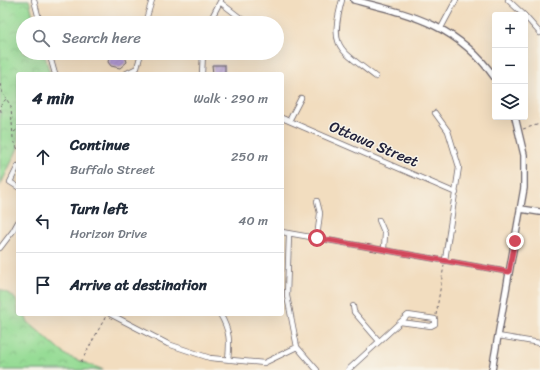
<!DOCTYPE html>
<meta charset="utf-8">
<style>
:root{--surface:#fff;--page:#f2f2f3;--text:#1f2937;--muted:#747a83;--line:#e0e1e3}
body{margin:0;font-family:Sriracha,sans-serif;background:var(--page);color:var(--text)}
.controls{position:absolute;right:12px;top:12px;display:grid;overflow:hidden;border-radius:4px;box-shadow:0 4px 16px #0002}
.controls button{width:36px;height:36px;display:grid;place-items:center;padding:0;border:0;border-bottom:1px solid var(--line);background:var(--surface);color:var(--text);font:20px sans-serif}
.stop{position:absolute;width:12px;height:12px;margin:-9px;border:3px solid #d1495b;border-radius:50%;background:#fff}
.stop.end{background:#d1495b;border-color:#fff;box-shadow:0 1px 4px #0008}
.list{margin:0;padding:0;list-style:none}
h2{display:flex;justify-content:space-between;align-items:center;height:52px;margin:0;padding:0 16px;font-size:17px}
h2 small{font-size:13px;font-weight:400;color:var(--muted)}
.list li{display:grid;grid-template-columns:26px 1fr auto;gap:12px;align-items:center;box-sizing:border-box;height:64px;padding:0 16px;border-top:1px solid var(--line)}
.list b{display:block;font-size:15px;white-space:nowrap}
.list p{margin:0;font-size:13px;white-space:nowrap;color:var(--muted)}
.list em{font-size:13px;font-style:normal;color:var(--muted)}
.icon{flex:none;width:22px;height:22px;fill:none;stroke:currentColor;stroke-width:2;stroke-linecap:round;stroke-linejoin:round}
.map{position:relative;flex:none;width:540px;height:370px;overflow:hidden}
.search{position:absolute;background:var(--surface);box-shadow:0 4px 16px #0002;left:16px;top:16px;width:268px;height:44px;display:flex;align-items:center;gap:10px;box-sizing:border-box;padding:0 14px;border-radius:22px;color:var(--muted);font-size:15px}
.panel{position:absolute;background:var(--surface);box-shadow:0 4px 16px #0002;left:16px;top:72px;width:268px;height:244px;border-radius:4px}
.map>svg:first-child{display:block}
</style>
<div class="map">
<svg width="540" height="370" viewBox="0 0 540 370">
<defs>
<pattern id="park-crowns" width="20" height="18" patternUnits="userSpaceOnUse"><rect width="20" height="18" fill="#96dc95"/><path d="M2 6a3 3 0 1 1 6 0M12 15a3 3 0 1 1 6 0" fill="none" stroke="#81bc81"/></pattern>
<pattern id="building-hatch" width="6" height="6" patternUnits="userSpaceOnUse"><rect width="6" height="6" fill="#b59dd8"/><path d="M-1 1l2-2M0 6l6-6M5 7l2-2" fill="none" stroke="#9380b0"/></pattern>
</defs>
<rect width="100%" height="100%" fill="#f7f3e8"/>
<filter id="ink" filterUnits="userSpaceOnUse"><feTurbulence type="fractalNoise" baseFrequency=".025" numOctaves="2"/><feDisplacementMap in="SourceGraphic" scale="8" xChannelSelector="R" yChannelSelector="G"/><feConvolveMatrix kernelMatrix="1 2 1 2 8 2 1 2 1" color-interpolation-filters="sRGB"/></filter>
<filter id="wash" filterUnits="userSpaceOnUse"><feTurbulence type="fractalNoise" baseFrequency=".012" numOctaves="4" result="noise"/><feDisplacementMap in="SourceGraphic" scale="16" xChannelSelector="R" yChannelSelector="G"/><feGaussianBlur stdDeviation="0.9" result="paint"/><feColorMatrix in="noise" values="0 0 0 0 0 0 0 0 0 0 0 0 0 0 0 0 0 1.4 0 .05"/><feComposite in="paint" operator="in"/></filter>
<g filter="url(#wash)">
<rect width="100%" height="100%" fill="#f2ddbf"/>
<path fill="url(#park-crowns)" stroke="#5c7f68" d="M 0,0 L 29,0 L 35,23 L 23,23 L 23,53 L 44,53 L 50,74 L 18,74 L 18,148 L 0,186 Z
M 0,289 C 14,297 18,296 18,314 L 24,314 L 28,322 L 67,356 L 104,370 L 0,370 Z"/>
<g id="blocks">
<path fill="url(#building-hatch)" d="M 110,54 L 121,54 L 125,56 L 127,62 L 120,68 L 111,66 L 108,62 Z
M 212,65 L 225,65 L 225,74 L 213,74 Z"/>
</g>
</g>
<g filter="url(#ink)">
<use href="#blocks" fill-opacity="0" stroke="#6b6369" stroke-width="1"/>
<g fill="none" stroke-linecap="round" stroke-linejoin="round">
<defs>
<path id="minor" d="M 34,0 L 40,23
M 342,0 C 329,49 339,48 376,77
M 508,0 L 524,15
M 220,2 L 247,23
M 525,16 L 540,33
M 145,23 L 152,0
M 209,23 L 221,0
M 441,28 L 456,0
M 49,53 L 55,74
M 125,74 L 137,68 L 141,53
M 202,74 L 203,53
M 435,113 L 448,131 L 459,167 L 445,260
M 282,118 L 456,193
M 289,121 L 301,98
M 18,166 L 10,182 L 18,187
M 379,220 L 385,234 L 384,249
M 282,232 L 509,272
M 289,234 L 287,296 L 297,347 L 317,370
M 317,238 L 320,213 L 317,201
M 0,248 L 13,231 L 18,222
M 353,306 L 354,312 L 379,341
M 110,314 L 168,344 L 210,358 L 264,363 L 297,347
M 220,314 C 230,331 230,341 228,360
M 498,336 L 540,343
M 348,370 L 408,315 L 435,319 L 435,324 L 431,326 L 400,322"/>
<path id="tertiary" d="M 354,0 C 412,15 458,25 495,78
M 521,209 L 540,212
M 492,370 L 524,188 L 524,155 L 515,117"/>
</defs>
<use href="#minor" stroke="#6b6369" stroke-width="6"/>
<use href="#tertiary" stroke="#6b6369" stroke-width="8"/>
<path stroke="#6b6369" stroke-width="1" stroke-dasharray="3 3" stroke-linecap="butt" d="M 0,84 L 3,94 L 11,106 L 13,138 L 18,150
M 1,112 L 0,106 L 6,99
M 523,129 L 540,124
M 14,132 L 18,129
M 436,315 L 444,265
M 81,362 L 106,316"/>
<use href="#minor" stroke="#fff" stroke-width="4.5"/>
<use href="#tertiary" stroke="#fff" stroke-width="5.5"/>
</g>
</g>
<g fill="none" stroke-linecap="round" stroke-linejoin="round" filter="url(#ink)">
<path stroke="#d1495b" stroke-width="5" d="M 317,238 L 509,272 L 515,241"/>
</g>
<g text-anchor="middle" stroke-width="3" stroke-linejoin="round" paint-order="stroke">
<g font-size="15" fill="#22223b" stroke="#f7f3e8">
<text transform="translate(374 144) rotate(23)" y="5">Ottawa Street</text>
</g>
</g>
</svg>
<div class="controls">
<button>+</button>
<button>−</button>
<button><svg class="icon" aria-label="layers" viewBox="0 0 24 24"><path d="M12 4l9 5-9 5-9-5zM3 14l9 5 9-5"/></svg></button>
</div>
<div class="stop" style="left:317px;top:238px"></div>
<div class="stop end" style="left:515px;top:241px"></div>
<div class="search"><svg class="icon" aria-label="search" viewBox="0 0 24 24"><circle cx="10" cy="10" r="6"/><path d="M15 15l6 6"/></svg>Search here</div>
<section class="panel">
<h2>4 min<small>Walk · 290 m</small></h2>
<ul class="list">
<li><svg class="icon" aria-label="ahead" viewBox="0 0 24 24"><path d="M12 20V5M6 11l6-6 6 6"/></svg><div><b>Continue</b><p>Buffalo Street</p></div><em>250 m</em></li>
<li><svg class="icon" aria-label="left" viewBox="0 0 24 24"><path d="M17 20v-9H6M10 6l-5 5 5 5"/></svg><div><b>Turn left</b><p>Horizon Drive</p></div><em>40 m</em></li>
<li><svg class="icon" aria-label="arrive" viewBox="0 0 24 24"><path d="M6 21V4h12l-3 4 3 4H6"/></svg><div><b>Arrive at destination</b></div></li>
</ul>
</section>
</div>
